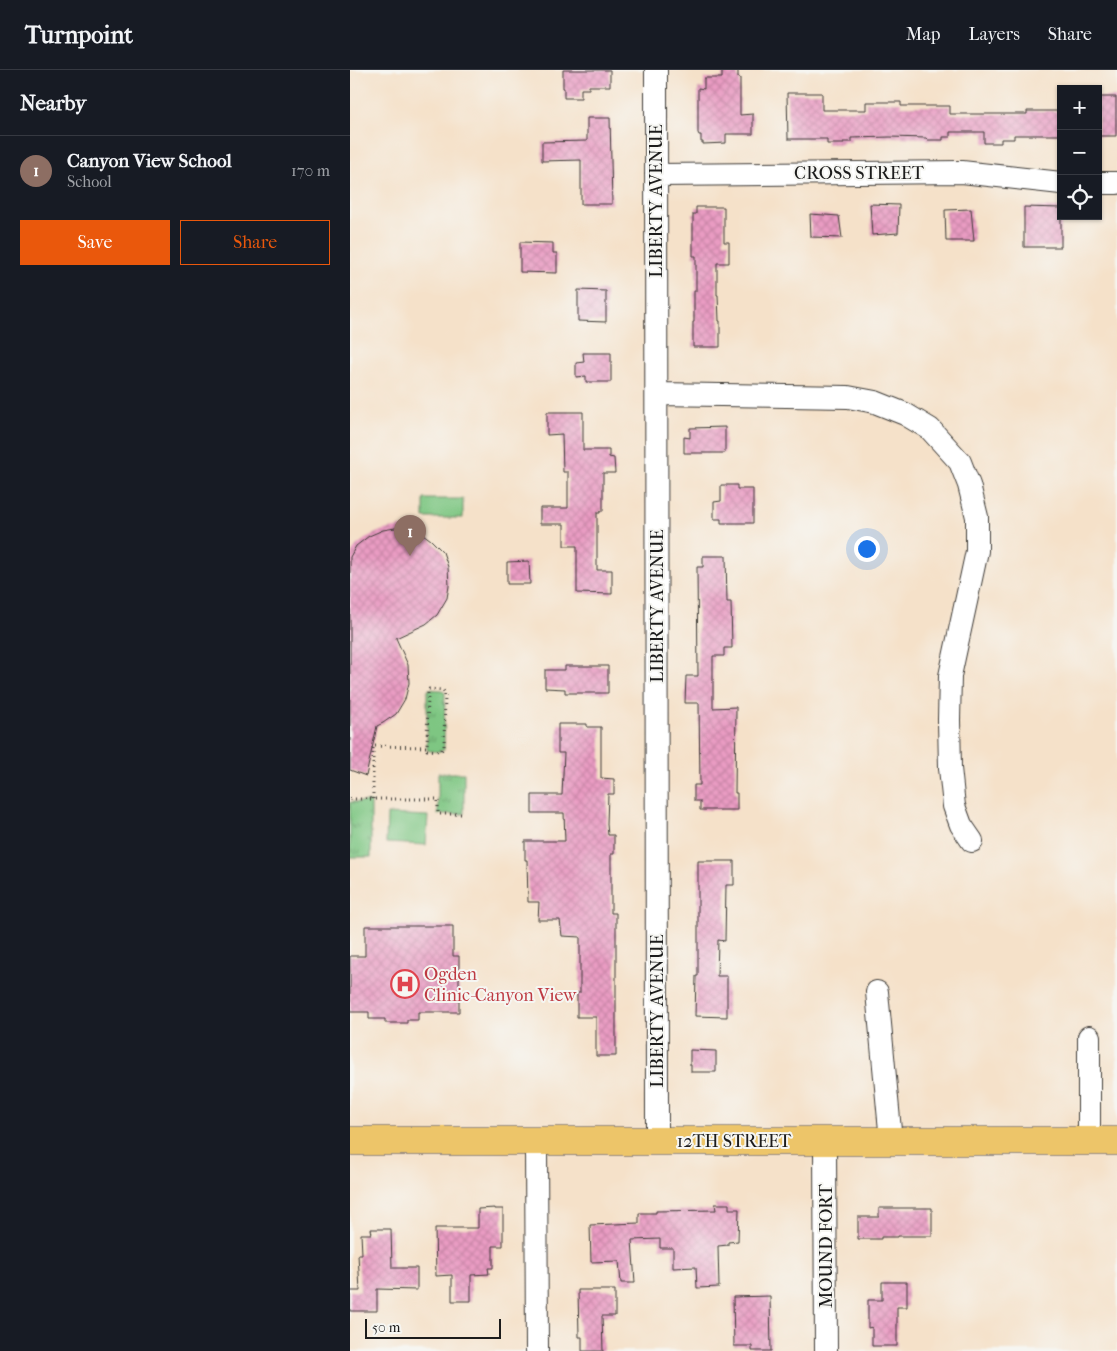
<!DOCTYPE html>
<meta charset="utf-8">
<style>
:root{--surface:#171b24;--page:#242831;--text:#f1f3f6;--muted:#9ea1a6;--line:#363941;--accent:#ea580c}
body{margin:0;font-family:"IM FELL French Canon",serif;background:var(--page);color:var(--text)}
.controls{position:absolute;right:15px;top:15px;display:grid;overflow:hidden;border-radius:0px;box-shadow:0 1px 4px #0004}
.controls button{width:45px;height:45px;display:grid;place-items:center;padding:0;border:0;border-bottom:1px solid var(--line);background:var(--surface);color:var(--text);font:25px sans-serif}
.scale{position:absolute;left:15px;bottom:12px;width:136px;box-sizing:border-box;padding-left:5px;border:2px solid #1c1c1c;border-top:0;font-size:14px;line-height:18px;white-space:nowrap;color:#1c1c1c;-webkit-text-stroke:4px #f6f6f2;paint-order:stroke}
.you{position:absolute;left:516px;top:478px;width:18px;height:18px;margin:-12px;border:4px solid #fff;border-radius:50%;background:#1a73e8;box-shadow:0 0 0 8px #1a73e833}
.badge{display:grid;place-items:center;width:32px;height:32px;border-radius:50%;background:var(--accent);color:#fff;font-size:16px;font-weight:700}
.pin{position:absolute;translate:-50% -41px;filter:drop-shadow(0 1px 2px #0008)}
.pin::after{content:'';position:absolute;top:26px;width:18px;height:15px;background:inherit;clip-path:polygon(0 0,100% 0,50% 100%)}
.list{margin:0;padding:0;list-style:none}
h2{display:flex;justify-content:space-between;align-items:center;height:65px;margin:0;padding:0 20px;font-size:21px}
h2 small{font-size:16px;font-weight:400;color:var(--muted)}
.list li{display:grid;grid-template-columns:32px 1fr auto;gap:15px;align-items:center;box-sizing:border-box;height:70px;padding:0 20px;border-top:1px solid var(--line)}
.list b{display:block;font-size:19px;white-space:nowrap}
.list p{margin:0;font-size:16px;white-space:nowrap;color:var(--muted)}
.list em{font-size:16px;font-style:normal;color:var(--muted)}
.actions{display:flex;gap:10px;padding:15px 20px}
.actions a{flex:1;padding:11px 0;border:1px solid var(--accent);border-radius:0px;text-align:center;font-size:18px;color:var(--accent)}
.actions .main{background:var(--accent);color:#fff}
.icon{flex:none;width:28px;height:28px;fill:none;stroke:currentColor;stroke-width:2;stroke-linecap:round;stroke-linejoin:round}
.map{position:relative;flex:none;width:767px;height:1281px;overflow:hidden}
header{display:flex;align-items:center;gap:30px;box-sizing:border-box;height:70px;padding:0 25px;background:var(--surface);border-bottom:1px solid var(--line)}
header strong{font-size:24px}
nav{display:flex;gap:28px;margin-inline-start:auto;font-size:18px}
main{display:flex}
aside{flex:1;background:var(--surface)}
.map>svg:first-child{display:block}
</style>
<header>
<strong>Turnpoint</strong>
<nav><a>Map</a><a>Layers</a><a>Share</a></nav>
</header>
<main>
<aside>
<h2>Nearby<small></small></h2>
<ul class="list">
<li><span class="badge" style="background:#8d6e63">1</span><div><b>Canyon View School</b><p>School</p></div><em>170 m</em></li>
</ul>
<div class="actions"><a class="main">Save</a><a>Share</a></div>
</aside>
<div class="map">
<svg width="767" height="1281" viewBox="0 0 767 1281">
<defs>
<pattern id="park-tufts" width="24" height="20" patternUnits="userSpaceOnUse" patternTransform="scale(1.25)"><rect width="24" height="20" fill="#7ec682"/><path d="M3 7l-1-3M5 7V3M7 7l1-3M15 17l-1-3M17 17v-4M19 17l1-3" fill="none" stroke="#66a06a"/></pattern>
<pattern id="building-cross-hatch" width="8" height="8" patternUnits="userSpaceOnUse" patternTransform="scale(1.25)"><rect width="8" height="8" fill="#e99bc2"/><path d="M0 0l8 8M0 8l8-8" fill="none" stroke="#c785a6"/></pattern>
</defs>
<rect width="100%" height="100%" fill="#f6f6f2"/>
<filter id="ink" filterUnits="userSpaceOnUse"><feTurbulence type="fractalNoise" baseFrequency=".02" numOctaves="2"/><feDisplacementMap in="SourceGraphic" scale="10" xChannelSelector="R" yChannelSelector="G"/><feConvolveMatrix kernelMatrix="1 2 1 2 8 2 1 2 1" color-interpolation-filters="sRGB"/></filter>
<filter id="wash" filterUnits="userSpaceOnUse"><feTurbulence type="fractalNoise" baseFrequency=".0096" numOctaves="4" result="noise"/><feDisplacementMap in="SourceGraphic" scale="20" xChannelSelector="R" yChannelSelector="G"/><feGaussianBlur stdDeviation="1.12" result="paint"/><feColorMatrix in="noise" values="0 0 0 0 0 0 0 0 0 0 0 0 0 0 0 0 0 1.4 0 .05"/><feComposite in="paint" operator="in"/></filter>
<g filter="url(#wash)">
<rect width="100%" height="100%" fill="#f5e1c9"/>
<path fill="#7ec682" stroke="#4d714f" d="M 74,429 L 113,429 L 113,448 L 74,448 Z
M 37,744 L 78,746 L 76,775 L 36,773 Z"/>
<path fill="url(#park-tufts)" stroke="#4d714f" d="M 79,619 L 92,620 L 95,623 L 94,677 L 94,680 C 89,682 82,682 77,680 L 77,623 Z
M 88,703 L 114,703 L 114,744 L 88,744 Z
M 0,732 L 21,732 L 21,787 L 0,787 Z"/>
<g id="blocks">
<path fill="url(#building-cross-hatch)" d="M 213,0 L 260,0 L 260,16 L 239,16 L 239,19 L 231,19 L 231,28 L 214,28 L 214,18 L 213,18 Z
M 372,0 L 388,0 L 388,8 L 390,8 L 390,45 L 403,44 L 403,64 L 376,64 L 376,73 L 353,74 L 353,72 L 351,72 L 351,65 L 349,65 L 348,63 L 348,18 L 354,19 L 354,8 L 372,8 Z
M 437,23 L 472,23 L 472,40 L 516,40 L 516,32 L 551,32 L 551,36 L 600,36 L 600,44 L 677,44 L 677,41 L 711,41 L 711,65 L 664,65 L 664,69 L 651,69 L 651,73 L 634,73 L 634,62 L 600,62 L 600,67 L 593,67 L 593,70 L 578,70 L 576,68 L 540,67 L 501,68 L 501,72 L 493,72 L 493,74 L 477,74 L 477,69 L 438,69 Z
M 748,27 L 766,27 L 766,66 L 748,66 Z
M 237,48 L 260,48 L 262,134 L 231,134 L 231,90 L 192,91 L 192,72 L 237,71 Z
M 520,134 L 549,135 L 548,163 L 522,165 Z
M 346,137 L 374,137 L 374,172 L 379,172 L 379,193 L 367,193 L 367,225 L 368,225 L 369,251 L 370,251 L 370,277 L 343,277 L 343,252 L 344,252 L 344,221 L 346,221 L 346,186 L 343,186 L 343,144 L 346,144 Z
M 674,137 L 711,138 L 711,177 L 674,177 Z
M 621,139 L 624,171 L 596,171 L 595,140 Z
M 460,144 L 489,146 L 492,168 L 461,167 Z
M 170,172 L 203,173 L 203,183 L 207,183 L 207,203 L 170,202 Z
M 228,220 L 256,221 L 256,252 L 228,251 Z
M 233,283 L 261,283 L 261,312 L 236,312 L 236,306 L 226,307 L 226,293 L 234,292 Z
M 197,342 L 233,342 L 233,380 L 259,380 L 259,387 L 264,388 L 265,403 L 253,403 L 253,441 L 250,441 L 250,443 L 247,443 L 247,500 L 262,500 L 262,524 L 227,523 L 227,476 L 214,476 L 214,454 L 190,454 L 190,438 L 218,438 L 218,402 L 213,402 L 212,364 L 197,365 Z
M 375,357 L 375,383 L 334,383 L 334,367 L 340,368 L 340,358 Z
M 371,415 L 387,415 L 387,419 L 403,419 L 403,453 L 371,453 L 371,449 L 364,449 L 364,432 L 371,431 Z
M 51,457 L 69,461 L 81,470 L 93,482 L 98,497 L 99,516 L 97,528 L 87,545 L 76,554 L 46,568 L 58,595 L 59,613 L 55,629 L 46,644 L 33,653 L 27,656 L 16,706 L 0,700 L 0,487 L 6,476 L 19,466 L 33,460 Z
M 353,486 L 376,486 L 377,532 L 381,532 L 382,578 L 374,578 L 374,586 L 363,586 L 363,638 L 386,637 L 385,723 L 387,723 L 387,740 L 350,740 L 350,731 L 344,731 L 344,715 L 350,715 L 349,633 L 335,633 L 336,606 L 348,606 L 347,497 L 353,497 Z
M 179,491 L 180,514 L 157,514 L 157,492 Z
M 215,596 L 258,596 L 258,623 L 215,623 L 215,619 L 195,618 L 195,600 L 215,600 Z
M 208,654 L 237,654 L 237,657 L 251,657 L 251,708 L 264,709 L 264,724 L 258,724 L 257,754 L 258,765 L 264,765 L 264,784 L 261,784 L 261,843 L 266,843 L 266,986 L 246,986 L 246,947 L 227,947 L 227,923 L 230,923 L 230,867 L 212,866 L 210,850 L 188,850 L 189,832 L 178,832 L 177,790 L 175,790 L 175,771 L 215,771 L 214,743 L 182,743 L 182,725 L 212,725 L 214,683 L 208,683 Z
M 348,791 L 384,791 L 384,815 L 376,815 L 375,871 L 368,870 L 367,906 L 377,906 L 377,947 L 345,946 L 346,906 L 348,906 Z
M 15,856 L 103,856 L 103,886 L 109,886 L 109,942 L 68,942 L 68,950 L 57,950 L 57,953 L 35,953 L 35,949 L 19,949 L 19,942 L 0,942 L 0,886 L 15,886 Z
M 340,980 L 366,981 L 366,1002 L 341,1002 L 341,995 L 340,995 Z
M 365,1134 L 379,1134 L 379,1139 L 389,1139 L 388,1171 L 378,1172 L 378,1175 L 368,1176 L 369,1217 L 347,1218 L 346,1197 L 323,1198 L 323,1178 L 310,1178 L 310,1169 L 282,1170 L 285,1213 L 271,1213 L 269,1191 L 241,1192 L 240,1155 L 289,1153 L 289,1143 L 306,1143 L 306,1141 L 366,1140 Z
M 145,1138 L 145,1139 L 153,1139 L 153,1176 L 143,1176 L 143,1198 L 138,1198 L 139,1204 L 121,1205 L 121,1231 L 102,1231 L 102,1205 L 86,1206 L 85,1158 L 128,1158 L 128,1139 Z
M 529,1138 L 582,1138 L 582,1166 L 548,1166 L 548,1167 L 531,1167 L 531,1169 L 508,1169 L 508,1147 L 529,1147 Z
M 21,1159 L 41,1159 L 42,1198 L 67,1198 L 67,1220 L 27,1219 L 27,1241 L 0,1241 L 0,1221 L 10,1221 L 8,1184 L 12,1184 L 11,1164 L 22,1164 Z
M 532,1212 L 557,1212 L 557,1237 L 547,1237 L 547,1276 L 522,1276 L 522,1257 L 518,1258 L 518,1230 L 532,1230 Z
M 228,1220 L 265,1220 L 265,1246 L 252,1246 L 253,1281 L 232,1281 L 232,1267 L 229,1267 Z
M 420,1226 L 421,1281 L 402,1281 L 402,1276 L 384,1276 L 383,1227 Z"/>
</g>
</g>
<g filter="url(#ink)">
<use href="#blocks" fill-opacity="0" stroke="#3d3a36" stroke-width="1"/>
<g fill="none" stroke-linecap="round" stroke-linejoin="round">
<defs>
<path id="minor" d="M 306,0 L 307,1071
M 306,105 L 612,102 L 711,113
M 748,113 L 767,113
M 307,324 L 498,327 L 525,332 L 555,344 L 580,359 L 610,392 L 619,415 L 627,447 L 627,481 L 600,606 L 599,650 L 600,698 L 604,736 L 611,755 L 622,771
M 527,922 L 541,1071
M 739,967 L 739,1071
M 186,1071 L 187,1281
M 475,1071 L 476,1281"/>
<path id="major" d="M 0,1071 L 767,1071"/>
</defs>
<use href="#minor" stroke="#3d3a36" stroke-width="24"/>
<use href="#major" stroke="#3d3a36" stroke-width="29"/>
<path stroke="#3d3a36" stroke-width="3" stroke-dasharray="1 4" stroke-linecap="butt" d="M 0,729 L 88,729 L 88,744 L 114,744
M 23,729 L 23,676 L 77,677 L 77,680 L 91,681 L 94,677 L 95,623 L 93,620 L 79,619 L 78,620 L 77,677"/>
<use href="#minor" stroke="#fff" stroke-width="22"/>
<use href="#major" stroke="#edc569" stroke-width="28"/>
</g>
</g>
<defs>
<symbol id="hospital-ring" viewBox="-11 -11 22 22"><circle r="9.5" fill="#f6f6f2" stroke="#e0444e" stroke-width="1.5"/><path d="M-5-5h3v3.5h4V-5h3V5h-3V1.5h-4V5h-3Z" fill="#e0444e"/></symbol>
</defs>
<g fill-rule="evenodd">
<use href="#hospital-ring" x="39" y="898" width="32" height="32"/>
</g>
<g text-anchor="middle" stroke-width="4" stroke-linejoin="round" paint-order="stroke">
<g font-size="18" fill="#1c1c1c" stroke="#f6f6f2">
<text x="509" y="109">CROSS STREET</text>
<text transform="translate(306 131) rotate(-90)" y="6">LIBERTY AVENUE</text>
<text transform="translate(307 536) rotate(-90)" y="6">LIBERTY AVENUE</text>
<text transform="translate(307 941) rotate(-90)" y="6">LIBERTY AVENUE</text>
<text x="384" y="1077">12TH STREET</text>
<text transform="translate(476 1176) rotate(-90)" y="6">MOUND FORT</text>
</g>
<g font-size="18" fill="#be3a42" stroke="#f6f6f2" text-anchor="start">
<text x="74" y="910">Ogden<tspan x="74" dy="21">Clinic-Canyon View</tspan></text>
</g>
</g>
</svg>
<div class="controls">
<button>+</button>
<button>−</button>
<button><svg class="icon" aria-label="locate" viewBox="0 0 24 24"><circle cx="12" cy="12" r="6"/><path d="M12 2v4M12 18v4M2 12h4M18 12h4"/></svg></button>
</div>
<div class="scale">50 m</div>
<div class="you"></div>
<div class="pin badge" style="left:60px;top:486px;background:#8d6e63">1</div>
</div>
</main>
